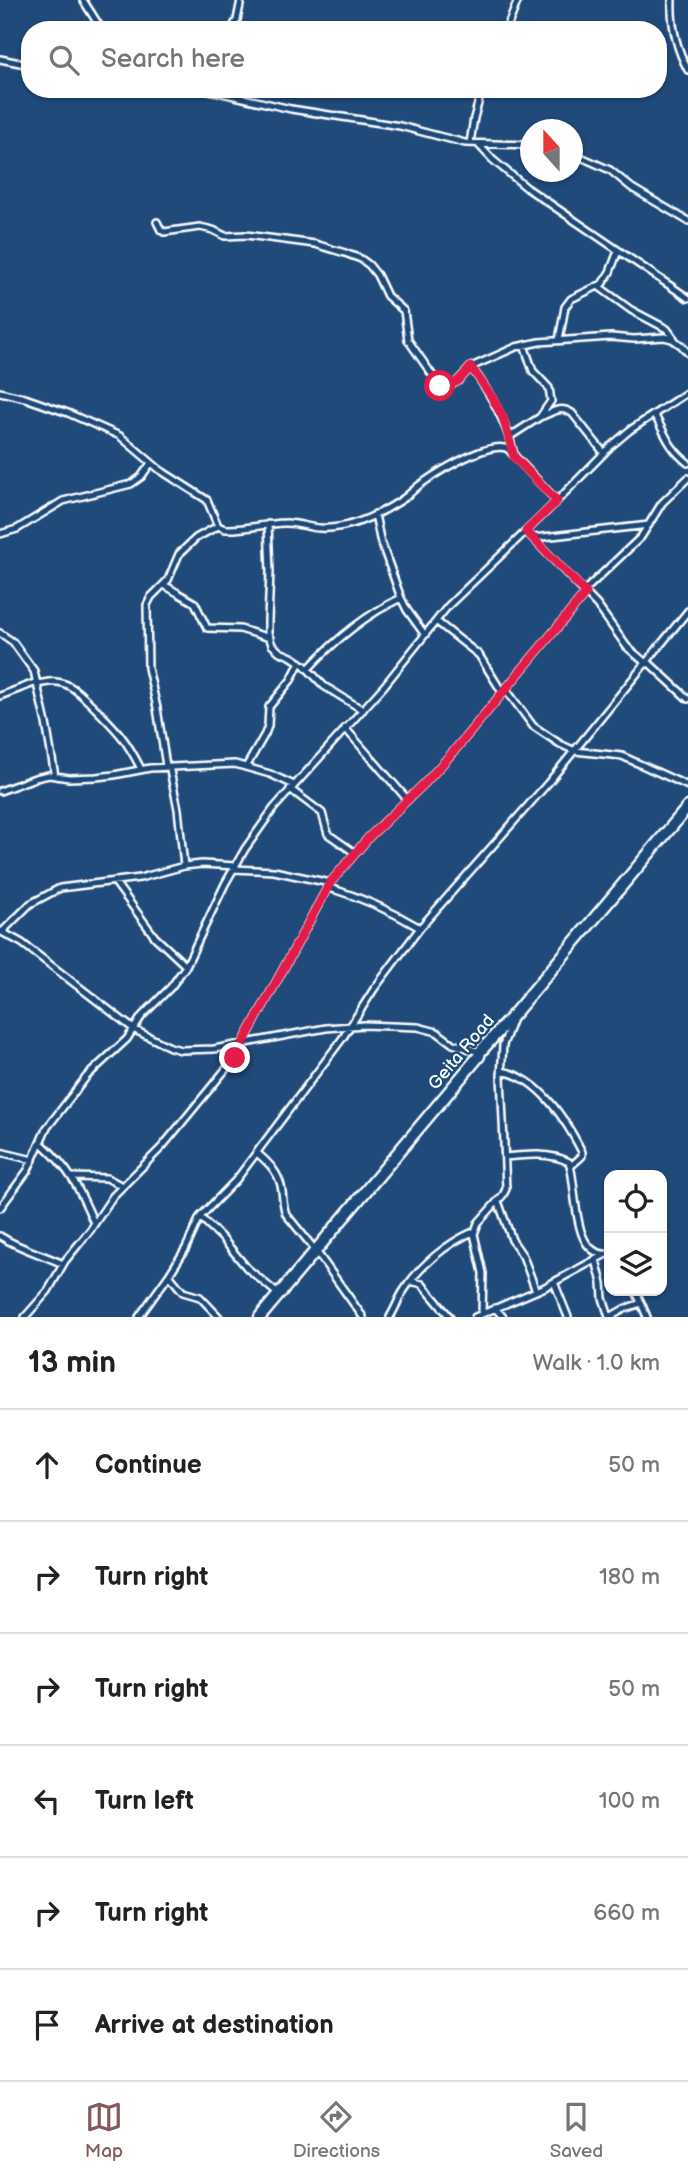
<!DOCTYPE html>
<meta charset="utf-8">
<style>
:root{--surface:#fff;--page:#f6f6f6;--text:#222;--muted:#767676;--line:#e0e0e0;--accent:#85585c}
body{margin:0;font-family:"Balsamiq Sans",sans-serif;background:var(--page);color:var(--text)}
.controls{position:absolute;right:21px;bottom:21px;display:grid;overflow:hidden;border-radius:14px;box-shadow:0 2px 5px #0004}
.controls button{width:63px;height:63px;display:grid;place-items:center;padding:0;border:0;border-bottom:2px solid var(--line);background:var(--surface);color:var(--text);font:35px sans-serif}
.compass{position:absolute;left:520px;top:119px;width:63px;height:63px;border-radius:50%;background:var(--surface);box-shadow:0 2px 5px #0004;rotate:339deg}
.stop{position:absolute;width:21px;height:21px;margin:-16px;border:5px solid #e11d48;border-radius:50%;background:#fff}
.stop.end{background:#e11d48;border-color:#fff;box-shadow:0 2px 7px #0008}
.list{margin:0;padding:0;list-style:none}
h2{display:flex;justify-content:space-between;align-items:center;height:91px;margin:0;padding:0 28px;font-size:30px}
h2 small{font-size:23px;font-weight:400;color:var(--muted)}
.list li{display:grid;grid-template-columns:46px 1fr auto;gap:21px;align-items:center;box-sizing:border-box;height:112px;padding:0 28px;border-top:2px solid var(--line)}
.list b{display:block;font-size:26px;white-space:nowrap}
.list em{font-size:23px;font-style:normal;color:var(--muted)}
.icon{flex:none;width:38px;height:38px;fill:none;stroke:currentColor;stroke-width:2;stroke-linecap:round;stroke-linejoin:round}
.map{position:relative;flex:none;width:688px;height:1317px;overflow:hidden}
.search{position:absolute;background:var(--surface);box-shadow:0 2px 5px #0004;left:21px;right:21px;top:21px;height:77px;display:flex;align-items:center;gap:18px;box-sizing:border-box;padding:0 24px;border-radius:28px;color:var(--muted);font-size:26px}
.sheet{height:763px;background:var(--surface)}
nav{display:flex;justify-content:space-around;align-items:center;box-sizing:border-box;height:98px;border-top:2px solid var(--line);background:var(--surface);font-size:19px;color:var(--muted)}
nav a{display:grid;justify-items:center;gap:4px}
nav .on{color:var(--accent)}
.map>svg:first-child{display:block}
</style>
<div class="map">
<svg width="688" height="1317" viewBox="0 0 688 1317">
<rect width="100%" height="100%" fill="#1f4a7a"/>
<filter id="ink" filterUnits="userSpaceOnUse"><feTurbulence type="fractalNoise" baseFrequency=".0143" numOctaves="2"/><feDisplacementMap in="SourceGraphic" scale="14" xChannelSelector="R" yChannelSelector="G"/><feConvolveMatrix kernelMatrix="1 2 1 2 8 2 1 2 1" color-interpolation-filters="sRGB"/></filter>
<g filter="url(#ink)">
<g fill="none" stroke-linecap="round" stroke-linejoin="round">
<defs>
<path id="street" d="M 83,0 L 102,30
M 672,0 C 671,25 676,48 688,70
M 231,30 L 237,20 L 241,0
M 506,30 L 518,0
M 0,59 L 30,65
M 204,89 L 291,109 L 400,126 L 465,143 L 530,145
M 470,143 L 474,118 L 482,89
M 478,144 L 493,160 L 527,188 L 688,298
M 572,153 L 610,170 L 632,188 L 688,221
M 157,222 L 161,230 L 164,232 L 200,227 L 213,230 L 225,236 L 246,235 L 315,244 L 345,253 L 361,259 L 369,265 L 377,275 L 387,296 L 404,311 L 408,340 L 440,386 L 444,389 L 458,381 L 471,367 L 516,347 L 539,342 L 611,337 L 634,339 L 664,337 L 672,339 L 681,345 L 688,353
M 598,286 L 631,310 L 667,329 L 675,340
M 559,340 L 565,307 L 571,299 L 602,284 L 610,272 L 618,251
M 471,367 C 491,394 506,421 514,454
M 0,392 L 25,398 L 68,413 L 120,436 L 160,470 L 207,500 L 218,526 L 225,529 C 245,530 264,524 284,523 C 297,522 308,528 320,528 C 348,530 378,515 400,501 C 408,496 414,489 421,484 C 438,472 489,440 508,449 L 557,501
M 654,414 C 666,435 668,447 688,463
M 543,416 C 554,411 561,406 572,413 L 604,453
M 509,437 L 540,417 L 551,401 L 549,388 L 533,371 L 524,345
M 375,514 L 380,539 L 401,598 L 407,610 L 425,635
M 268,524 L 270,572 L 268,620 L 268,633 L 272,645 L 280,652 L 292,657 L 304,665 L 324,686 L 363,710
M 526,531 L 597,605 L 627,647 L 647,664
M 0,534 L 17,529 L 63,501 L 131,484 L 141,477 L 151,463
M 534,538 L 649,525
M 164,585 L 195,603 L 207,628 L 240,629 L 270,638
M 584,591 L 641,537 L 662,503 L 688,478
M 436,621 L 479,655 L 502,692
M 0,633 L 13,642 L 34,671 L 46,723 L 55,776
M 648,662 L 688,699
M 308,669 C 335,640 365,615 401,598
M 38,684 C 47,682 56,680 65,684 C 76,688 83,697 91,704 C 116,729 125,737 141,769
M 505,688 L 533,726 L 560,744 L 575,751 L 622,756 L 688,786
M 0,696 L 37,682
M 345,728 L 407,799
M 166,766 L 157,708 L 148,668 L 147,605 L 151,597 L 168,580 L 179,554 L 196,538 L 218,526
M 169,766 L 178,809 L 184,866
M 246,767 L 265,734 L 268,726 L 269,707 L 291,680 L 300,662
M 290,789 L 322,813 L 328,834 L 355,853
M 0,791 L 35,778 L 49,775 L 69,778 L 96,777 L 114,775 L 150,768 L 235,764 L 270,774 L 294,785
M 234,869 L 274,871 L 330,883
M 114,881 L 155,937 L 186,966
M 327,887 C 360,897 390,910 420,928
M 0,931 L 22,943 L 135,1030 L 170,1047 L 181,1050 L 214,1049 L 326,1028 L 364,1025 L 418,1027 L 437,1032 L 453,1044 L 480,1052
M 2,932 L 30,904 L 60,888 L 140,878 L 184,866 L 202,864 L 236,866
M 502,1071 C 540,1078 566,1120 582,1152 L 582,1156 L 571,1166
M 41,1143 C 70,1169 79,1188 94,1223
M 0,1152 L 33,1160
M 257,1153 C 269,1163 280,1174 282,1191 C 283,1199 283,1207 286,1214 L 316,1251 L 363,1317
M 505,1157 C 525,1155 550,1152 569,1162 C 578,1186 570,1258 609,1254
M 73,1177 L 107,1178 L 122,1186
M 498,1201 L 512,1240 L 523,1256 L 536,1291
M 0,1208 L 28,1170 L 46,1129 L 77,1089 L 87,1076 L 127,1039 L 142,1016 L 171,987 L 186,966 L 225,884 L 245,849 L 274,808 L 384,686 L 448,606 L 545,513 L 611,446 L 630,430 L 688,392
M 200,1217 L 222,1238 L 247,1268 L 278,1294
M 0,1236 C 20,1249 42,1254 63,1264
M 596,1260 L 602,1283 L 603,1298 L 609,1317
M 169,1275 L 183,1292 L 200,1297 L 219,1317
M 411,1281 L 422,1284 L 450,1317
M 554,1282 L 568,1317
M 636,1291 L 647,1317
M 495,1308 L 503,1317
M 482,1314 L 483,1273 L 474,1234 L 478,1223 L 503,1195 L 506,1189 L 501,1076 L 503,1045 L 512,1021
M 25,1317 L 48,1291 L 65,1261 L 91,1229 L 113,1196 L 162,1147 L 235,1058 L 330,883 L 369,837 L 425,783 L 454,751 L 586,593
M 139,1317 L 169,1275 L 186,1248 L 200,1217 L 236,1180 L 254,1156 L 342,1039 L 374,989 L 420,928 L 548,783 L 688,611
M 390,1317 C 395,1309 398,1300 403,1292 C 419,1266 447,1243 475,1231
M 475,1317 L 543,1288 L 604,1255
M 610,1317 L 624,1309 L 641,1303"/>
<path id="highway" d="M 260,1317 L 479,1056 L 480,1052 L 514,1014 L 688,807"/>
</defs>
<use href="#street" stroke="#fff" stroke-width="10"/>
<use href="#highway" stroke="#fff" stroke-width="15"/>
<use href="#street" stroke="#1f4a7a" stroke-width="5"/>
<use href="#highway" stroke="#1f4a7a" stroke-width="10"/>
</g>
</g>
<g fill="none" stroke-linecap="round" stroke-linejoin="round" filter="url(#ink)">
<path stroke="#e11d48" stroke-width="9" d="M 235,1058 L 330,883 L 369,837 L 425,783 L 454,751 L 586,593 L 526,531 L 557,501 L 514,457 L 503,417 L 492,397 L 471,367 L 458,381 L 444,388 L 440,386"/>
</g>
<g text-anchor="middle" stroke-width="5" stroke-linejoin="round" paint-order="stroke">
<g font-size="18" fill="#fff" stroke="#1f4a7a">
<text transform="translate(461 1052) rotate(-50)" y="6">Geita Road</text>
</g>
</g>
</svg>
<div class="controls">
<button><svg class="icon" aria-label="locate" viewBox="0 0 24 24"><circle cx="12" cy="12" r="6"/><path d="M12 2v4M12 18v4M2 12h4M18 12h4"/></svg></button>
<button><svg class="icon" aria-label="layers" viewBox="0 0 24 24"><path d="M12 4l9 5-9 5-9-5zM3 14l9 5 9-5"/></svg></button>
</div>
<svg class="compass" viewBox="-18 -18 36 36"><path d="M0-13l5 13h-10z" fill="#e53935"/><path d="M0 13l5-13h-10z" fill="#767676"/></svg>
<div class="stop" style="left:440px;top:386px"></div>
<div class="stop end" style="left:235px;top:1058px"></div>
<div class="search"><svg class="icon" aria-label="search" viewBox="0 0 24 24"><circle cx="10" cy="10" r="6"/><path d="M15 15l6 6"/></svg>Search here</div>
</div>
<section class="sheet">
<h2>13 min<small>Walk · 1.0 km</small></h2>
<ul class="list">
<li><svg class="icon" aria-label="ahead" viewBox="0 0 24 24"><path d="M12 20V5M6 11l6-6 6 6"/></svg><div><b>Continue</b></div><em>50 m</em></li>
<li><svg class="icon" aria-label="right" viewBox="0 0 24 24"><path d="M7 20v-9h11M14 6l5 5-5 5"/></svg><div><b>Turn right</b></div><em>180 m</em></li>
<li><svg class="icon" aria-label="right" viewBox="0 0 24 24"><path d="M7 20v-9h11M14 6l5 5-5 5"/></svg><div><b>Turn right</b></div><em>50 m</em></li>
<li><svg class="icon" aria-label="left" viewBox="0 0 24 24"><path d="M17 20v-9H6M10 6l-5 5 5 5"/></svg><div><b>Turn left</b></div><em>100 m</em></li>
<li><svg class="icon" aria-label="right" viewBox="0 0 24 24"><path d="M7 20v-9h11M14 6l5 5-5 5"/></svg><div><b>Turn right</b></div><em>660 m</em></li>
<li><svg class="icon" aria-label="arrive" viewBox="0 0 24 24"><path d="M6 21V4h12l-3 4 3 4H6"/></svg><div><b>Arrive at destination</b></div></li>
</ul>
</section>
<nav>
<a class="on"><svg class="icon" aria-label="map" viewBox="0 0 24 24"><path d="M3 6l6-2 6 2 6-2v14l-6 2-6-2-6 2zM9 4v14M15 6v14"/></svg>Map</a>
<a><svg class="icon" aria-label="directions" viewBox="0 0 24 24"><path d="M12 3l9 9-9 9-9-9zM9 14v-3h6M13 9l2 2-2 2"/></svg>Directions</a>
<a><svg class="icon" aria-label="saved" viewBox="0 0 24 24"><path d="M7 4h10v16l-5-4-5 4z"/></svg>Saved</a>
</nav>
